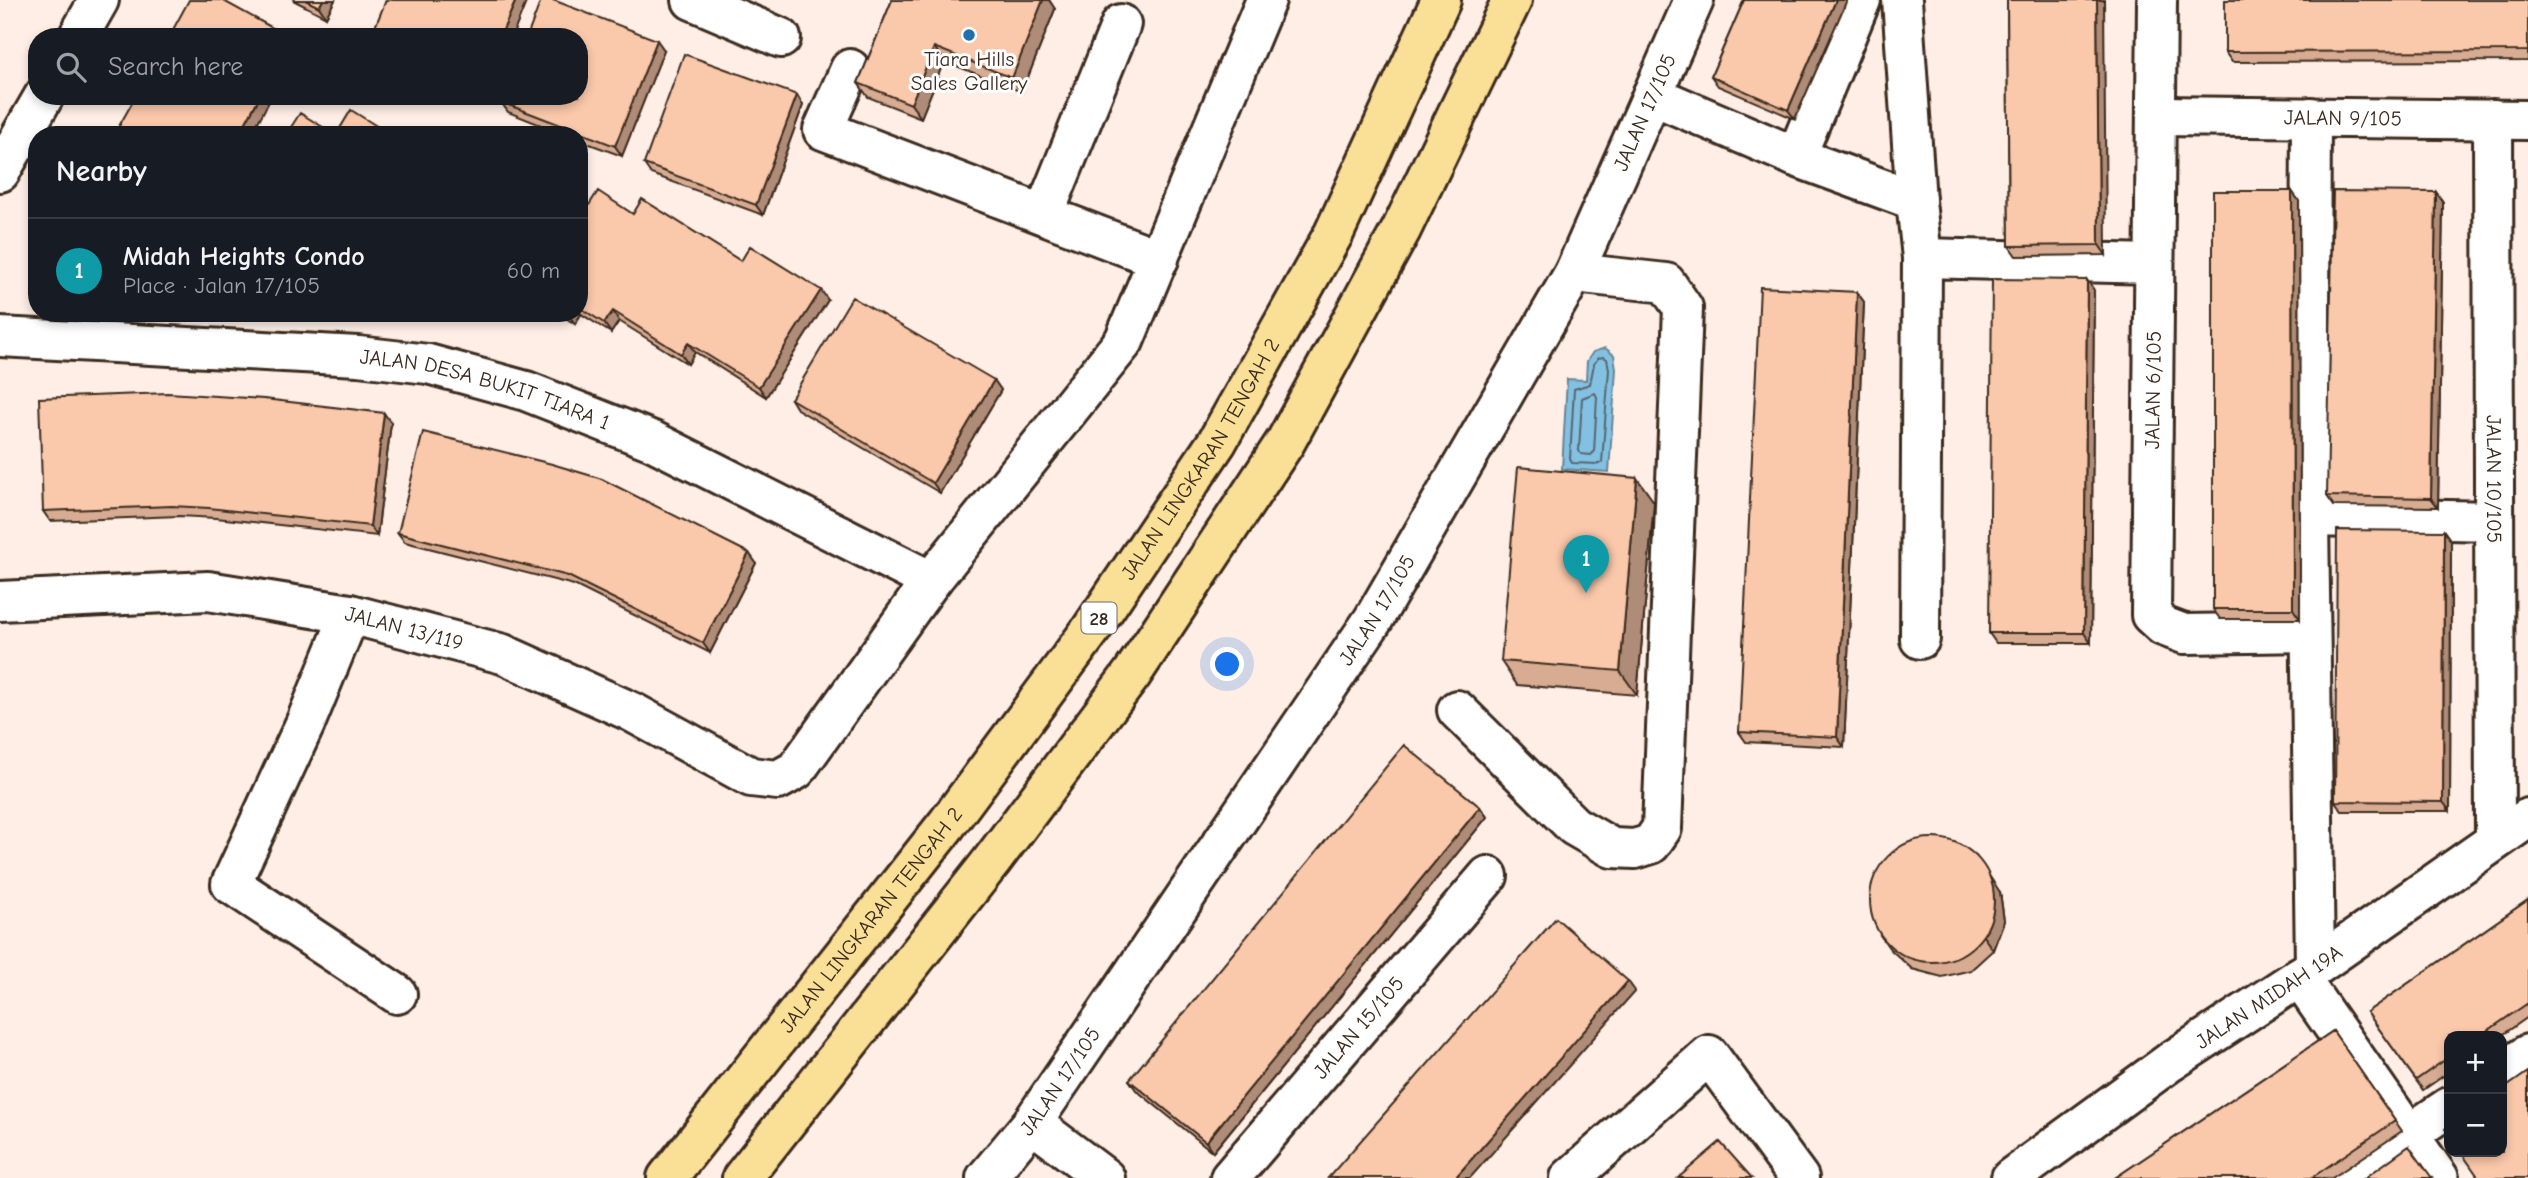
<!DOCTYPE html>
<meta charset="utf-8">
<style>
:root{--surface:#171b24;--page:#20242c;--text:#f1f3f6;--muted:#9ea1a6;--line:#363941;--accent:#db2777}
body{margin:0;font-family:"Comic Neue",sans-serif;background:var(--page);color:var(--text)}
.controls{position:absolute;right:21px;bottom:21px;display:grid;overflow:hidden;border-radius:14px;box-shadow:0 4px 10px #0003}
.controls button{width:63px;height:63px;display:grid;place-items:center;padding:0;border:0;border-bottom:2px solid var(--line);background:var(--surface);color:var(--text);font:35px sans-serif}
.you{position:absolute;left:1228px;top:665px;width:24px;height:24px;margin:-18px;border:5px solid #fff;border-radius:50%;background:#1a73e8;box-shadow:0 0 0 10px #1a73e833}
.badge{display:grid;place-items:center;width:46px;height:46px;border-radius:50%;background:var(--accent);color:#fff;font-size:23px;font-weight:700}
.pin{position:absolute;translate:-50% -58px;filter:drop-shadow(0 2px 4px #0008)}
.pin::after{content:'';position:absolute;top:37px;width:24px;height:21px;background:inherit;clip-path:polygon(0 0,100% 0,50% 100%)}
.list{margin:0;padding:0;list-style:none}
h2{display:flex;justify-content:space-between;align-items:center;height:91px;margin:0;padding:0 28px;font-size:30px}
h2 small{font-size:23px;font-weight:400;color:var(--muted)}
.list li{display:grid;grid-template-columns:46px 1fr auto;gap:21px;align-items:center;box-sizing:border-box;height:105px;padding:0 28px;border-top:2px solid var(--line)}
.list b{display:block;font-size:26px;white-space:nowrap}
.list p{margin:0;font-size:23px;white-space:nowrap;color:var(--muted)}
.list em{font-size:23px;font-style:normal;color:var(--muted)}
.icon{flex:none;width:38px;height:38px;fill:none;stroke:currentColor;stroke-width:2;stroke-linecap:round;stroke-linejoin:round}
.map{position:relative;flex:none;width:2528px;height:1178px;overflow:hidden}
.search{position:absolute;background:var(--surface);box-shadow:0 4px 10px #0003;left:28px;top:28px;width:560px;height:77px;display:flex;align-items:center;gap:18px;box-sizing:border-box;padding:0 24px;border-radius:28px;color:var(--muted);font-size:26px}
.panel{position:absolute;background:var(--surface);box-shadow:0 4px 10px #0003;left:28px;top:126px;width:560px;height:196px;border-radius:28px}
.map>svg:first-child{display:block}
</style>
<div class="map">
<svg width="2528" height="1178" viewBox="0 0 2528 1178">
<rect width="100%" height="100%" fill="#feeee6"/>
<filter id="ink" filterUnits="userSpaceOnUse"><feTurbulence type="fractalNoise" baseFrequency=".0143" numOctaves="2"/><feDisplacementMap in="SourceGraphic" scale="14" xChannelSelector="R" yChannelSelector="G"/><feConvolveMatrix kernelMatrix="1 2 1 2 8 2 1 2 1" color-interpolation-filters="sRGB"/></filter>
<g filter="url(#ink)">
<path fill="#83c1e3" stroke="#668594" stroke-width="2" d="M 1605,348 L 1614,355 L 1616,369 L 1609,472 L 1562,469 L 1567,379 L 1586,380 L 1587,361 L 1593,352 Z"/>
<g fill="none" stroke-linecap="round" stroke-linejoin="round">
<path stroke="#58666d" stroke-width="2" d="M 1604,357 L 1607,359 L 1609,369 L 1602,462 L 1599,464 L 1572,463 L 1570,459 L 1574,389 L 1590,384 L 1594,364 L 1598,358 Z
M 1595,393 L 1597,397 L 1594,452 L 1591,455 L 1581,454 L 1579,451 L 1582,398 Z"/>
<defs>
<g id="minor">
<path d="M 692,0 L 781,38"/>
<path d="M 1902,0 L 1916,201 L 1922,258"/>
<path d="M 2157,0 L 2151,615 L 2163,626 L 2184,634 L 2310,632"/>
<path d="M 78,37 L 99,0"/>
<path d="M 850,69 L 823,130 L 1159,259"/>
<path d="M 1652,95 L 1796,157 L 1916,201"/>
<path id="s1" d="M 2157,116 L 2528,120"/>
<path d="M 2311,117 L 2309,517 L 2315,967"/>
<path id="s2" d="M 2493,119 L 2495,840"/>
<path d="M 1796,157 L 1861,0"/>
<path d="M 0,172 L 44,96"/>
<path d="M 1044,214 L 1121,24"/>
<path id="s3" d="M 0,337 L 358,356 L 428,364 L 526,391 L 653,441 L 931,581"/>
<path d="M 2309,517 L 2494,521"/>
<path id="s4" d="M 0,601 L 208,591 L 350,614 L 503,654 L 632,712 L 751,777 L 778,780 L 796,770 L 931,581 L 1124,341 L 1266,0"/>
<path d="M 350,614 L 305,724 L 231,884 L 397,994"/>
<path d="M 1920,639 L 1922,258 L 2154,264"/>
<path d="M 1457,710 L 1574,826 L 1612,848 L 1635,849 L 1651,844 L 1662,828 L 1683,308 L 1666,283 L 1574,273"/>
<path d="M 2299,977 L 2439,1178"/>
<path d="M 2502,1072 L 2528,1054"/>
<path d="M 1032,1123 L 1105,1178"/>
<path id="s5" d="M 986,1178 L 1032,1123 L 1373,620 L 1574,273 L 1694,0"/>
<path id="s6" d="M 1230,1178 L 1488,876"/>
<path d="M 1570,1178 L 1709,1055 L 1799,1178"/>
<path id="s7" d="M 2011,1178 L 2170,1062 L 2315,967 L 2528,818"/>
<path d="M 2344,1178 L 2449,1107"/>
</g>
<g id="highway">
<path id="s8" d="M 667,1178 L 947,824 L 1090,631 L 1217,442 L 1334,233 L 1441,0"/>
<path d="M 742,1178 L 991,862 L 1132,674 L 1286,441 L 1401,230 L 1512,0"/>
</g>
</defs>
<use href="#minor" stroke="#3b2a1e" stroke-width="44"/>
<use href="#highway" stroke="#3b2a1e" stroke-width="44"/>
<use href="#minor" stroke="#fff" stroke-width="38"/>
<use href="#highway" stroke="#fadf96" stroke-width="38"/>
</g>
<path fill="#d7ac92" stroke="#3b2a1e" stroke-width="2" d="M 293,0 L 335,0 L 326,17 Z
M 892,0 L 1049,0 L 1055,9 L 1022,92 L 944,61 L 921,118 L 868,97 L 858,83 Z
M 1744,0 L 1795,119 L 1718,86 L 1711,76 Z
M 2007,0 L 2106,255 L 2016,256 L 2009,246 Z
M 2528,0 L 2528,61 L 2232,62 L 2225,52 Z
M 664,50 L 622,156 L 579,140 L 579,135 L 566,135 L 508,112 L 501,102 Z
M 797,95 L 803,105 L 763,215 L 651,174 L 644,164 Z
M 2436,192 L 2443,202 L 2438,507 L 2334,506 L 2327,496 Z
M 579,199 L 589,205 L 633,214 L 828,300 L 766,397 L 695,352 L 688,364 L 619,321 L 611,333 L 581,314 L 575,324 L 558,313 L 579,313 Z
M 2299,201 L 2300,619 L 2220,619 L 2213,609 Z
M 2094,290 L 2091,643 L 1996,643 L 1989,633 Z
M 1857,292 L 1864,302 L 1844,747 L 1746,742 L 1739,732 Z
M 994,380 L 1001,390 L 940,493 L 797,409 L 791,399 Z
M 391,423 L 377,536 L 216,518 L 179,516 L 50,521 L 43,511 Z
M 1654,502 L 1637,695 L 1517,685 L 1501,661 Z
M 2444,531 L 2451,541 L 2450,811 L 2342,811 L 2335,801 Z
M 398,533 L 749,553 L 756,563 L 710,653 L 574,585 L 405,542 Z
M 1480,807 L 1487,817 L 1213,1152 L 1136,1090 L 1129,1080 Z
M 2000,892 L 2004,921 L 1993,950 L 1971,970 L 1942,977 L 1912,969 L 1890,949 L 1880,935 Z
M 2528,900 L 2528,1017 L 2501,1036 L 2449,1036 L 2449,1072 L 2423,1090 L 2367,1012 Z
M 2333,1031 L 2402,1131 L 2332,1178 L 2115,1178 Z"/>
<path fill="#af8c77" stroke="#3b2a1e" stroke-width="2" d="M 323,0 L 335,0 L 326,17 L 319,7 Z
M 516,0 L 527,0 L 512,37 L 500,37 Z
M 1043,0 L 1049,0 L 1055,9 L 1022,92 L 1012,78 Z
M 1836,0 L 1847,0 L 1795,119 L 1788,110 Z
M 2097,0 L 2104,0 L 2106,255 L 2099,245 Z
M 657,40 L 664,50 L 622,156 L 615,146 Z
M 934,47 L 944,61 L 921,118 L 911,104 Z
M 797,95 L 803,105 L 763,215 L 756,205 Z
M 260,96 L 272,96 L 251,135 L 239,135 Z
M 2292,191 L 2299,201 L 2300,619 L 2293,609 Z
M 2436,192 L 2443,202 L 2438,507 L 2431,498 Z
M 2087,280 L 2094,290 L 2091,643 L 2084,633 Z
M 821,290 L 828,300 L 766,397 L 759,387 Z
M 1857,292 L 1864,302 L 1844,747 L 1837,737 Z
M 579,311 L 581,314 L 575,324 L 568,314 L 579,313 Z
M 613,311 L 619,321 L 611,333 L 604,323 Z
M 688,343 L 695,352 L 688,364 L 681,354 Z
M 994,380 L 1001,390 L 940,493 L 933,483 Z
M 384,413 L 391,423 L 377,536 L 370,526 Z
M 1637,478 L 1654,502 L 1637,695 L 1620,671 Z
M 2444,531 L 2451,541 L 2450,811 L 2443,802 Z
M 749,553 L 756,563 L 710,653 L 703,643 Z
M 1480,807 L 1487,817 L 1213,1152 L 1206,1142 Z
M 1974,853 L 2000,892 L 2004,921 L 1993,950 L 1983,936 Z
M 1628,981 L 1635,991 L 1470,1178 L 1455,1178 Z"/>
<path fill="#fac8aa" stroke="#3b2a1e" stroke-width="2" d="M 189,0 L 222,0 L 289,37 L 169,37 Z
M 305,0 L 323,0 L 319,7 Z
M 386,0 L 516,0 L 500,37 L 371,37 Z
M 541,0 L 553,0 L 657,40 L 615,146 L 501,102 L 503,96 L 579,96 L 579,37 L 527,37 Z
M 892,0 L 1043,0 L 1012,78 L 934,47 L 911,104 L 858,83 Z
M 1744,0 L 1836,0 L 1788,110 L 1711,76 Z
M 2007,0 L 2097,0 L 2099,245 L 2009,246 Z
M 2225,0 L 2528,0 L 2528,51 L 2225,52 Z
M 684,54 L 797,95 L 756,205 L 644,164 Z
M 136,96 L 260,96 L 239,135 L 114,135 Z
M 351,110 L 391,135 L 286,135 L 300,113 L 336,135 Z
M 598,191 L 633,214 L 642,199 L 741,261 L 750,246 L 821,290 L 759,387 L 688,343 L 681,354 L 613,311 L 604,323 L 579,307 L 579,199 L 589,205 Z
M 2213,191 L 2292,191 L 2293,609 L 2213,609 Z
M 2333,191 L 2436,192 L 2431,498 L 2327,496 Z
M 1992,279 L 2087,280 L 2084,633 L 1989,633 Z
M 1760,287 L 1857,292 L 1837,737 L 1739,732 Z
M 852,297 L 994,380 L 933,483 L 791,399 Z
M 168,393 L 264,399 L 384,413 L 370,526 L 209,508 L 172,506 L 43,511 L 39,398 Z
M 423,432 L 552,464 L 602,479 L 749,553 L 703,643 L 568,576 L 398,533 Z
M 1518,467 L 1637,478 L 1620,671 L 1501,661 Z
M 2337,530 L 2444,531 L 2443,802 L 2335,801 Z
M 1404,745 L 1480,807 L 1206,1142 L 1129,1080 Z
M1870 900a62 62 0 1 1 124 0a62 62 0 1 1-124 0Z
M 2528,900 L 2528,1003 L 2480,1036 L 2449,1036 L 2449,1057 L 2416,1080 L 2367,1012 Z
M 1556,918 L 1628,981 L 1455,1178 L 1328,1178 Z
M 2333,1031 L 2395,1121 L 2311,1178 L 2115,1178 Z
M 2528,1072 L 2528,1178 L 2479,1178 L 2461,1152 L 2502,1152 L 2502,1090 Z
M 2449,1126 L 2449,1135 L 2445,1129 Z
M 1720,1142 L 1752,1178 L 1678,1178 Z
M 2409,1146 L 2432,1178 L 2365,1178 Z"/>
</g>
<circle fill="#1f6fb2" stroke="#fff" stroke-width="2.5" cx="969" cy="35" r="7"/>
<g text-anchor="middle" stroke-width="6" stroke-linejoin="round" paint-order="stroke">
<rect fill="#fff" stroke="#766a62" stroke-width="2" x="1081.5" y="602.5" width="35" height="31" rx="5"/>
<g font-size="19" font-weight="bold" fill="#3b2a1e">
<text x="1099" y="625">28</text>
</g>
<g font-size="21" fill="#3b2a1e" stroke="#fff">
<text x="969" y="66">Tiara Hills<tspan x="969" dy="24">Sales Gallery</tspan></text>
</g>
<g font-size="21" fill="#3b2a1e" stroke="#fff">
<text dy="7" stroke="none"><textPath href="#s5" startOffset="1256">JALAN 17/105</textPath></text>
<text dy="7" stroke="none"><textPath href="#s1" startOffset="186">JALAN 9/105</textPath></text>
<text transform="translate(2153 390) rotate(-89)" y="7">JALAN 6/105</text>
<text dy="7" stroke="none"><textPath href="#s3" startOffset="490">JALAN DESA BUKIT TIARA 1</textPath></text>
<text dy="7" stroke="none"><textPath href="#s8" startOffset="896">JALAN LINGKARAN TENGAH 2</textPath></text>
<text dy="7" stroke="none"><textPath href="#s2" startOffset="360">JALAN 10/105</textPath></text>
<text dy="7" stroke="none"><textPath href="#s5" startOffset="690">JALAN 17/105</textPath></text>
<text dy="7" stroke="none"><textPath href="#s4" startOffset="408">JALAN 13/119</textPath></text>
<text dy="7" stroke="none"><textPath href="#s8" startOffset="329">JALAN LINGKARAN TENGAH 2</textPath></text>
<text dy="7" stroke="none"><textPath href="#s7" startOffset="315">JALAN MIDAH 19A</textPath></text>
<text dy="7" stroke="none"><textPath href="#s6" startOffset="198">JALAN 15/105</textPath></text>
<text dy="7" stroke="none"><textPath href="#s5" startOffset="122">JALAN 17/105</textPath></text>
</g>
</g>
</svg>
<div class="controls">
<button>+</button>
<button>−</button>
</div>
<div class="you"></div>
<div class="pin badge" style="left:1586px;top:593px;background:#0f9aa8">1</div>
<div class="search"><svg class="icon" aria-label="search" viewBox="0 0 24 24"><circle cx="10" cy="10" r="6"/><path d="M15 15l6 6"/></svg>Search here</div>
<section class="panel">
<h2>Nearby<small></small></h2>
<ul class="list">
<li><span class="badge" style="background:#0f9aa8">1</span><div><b>Midah Heights Condo</b><p>Place · Jalan 17/105</p></div><em>60 m</em></li>
</ul>
</section>
</div>
